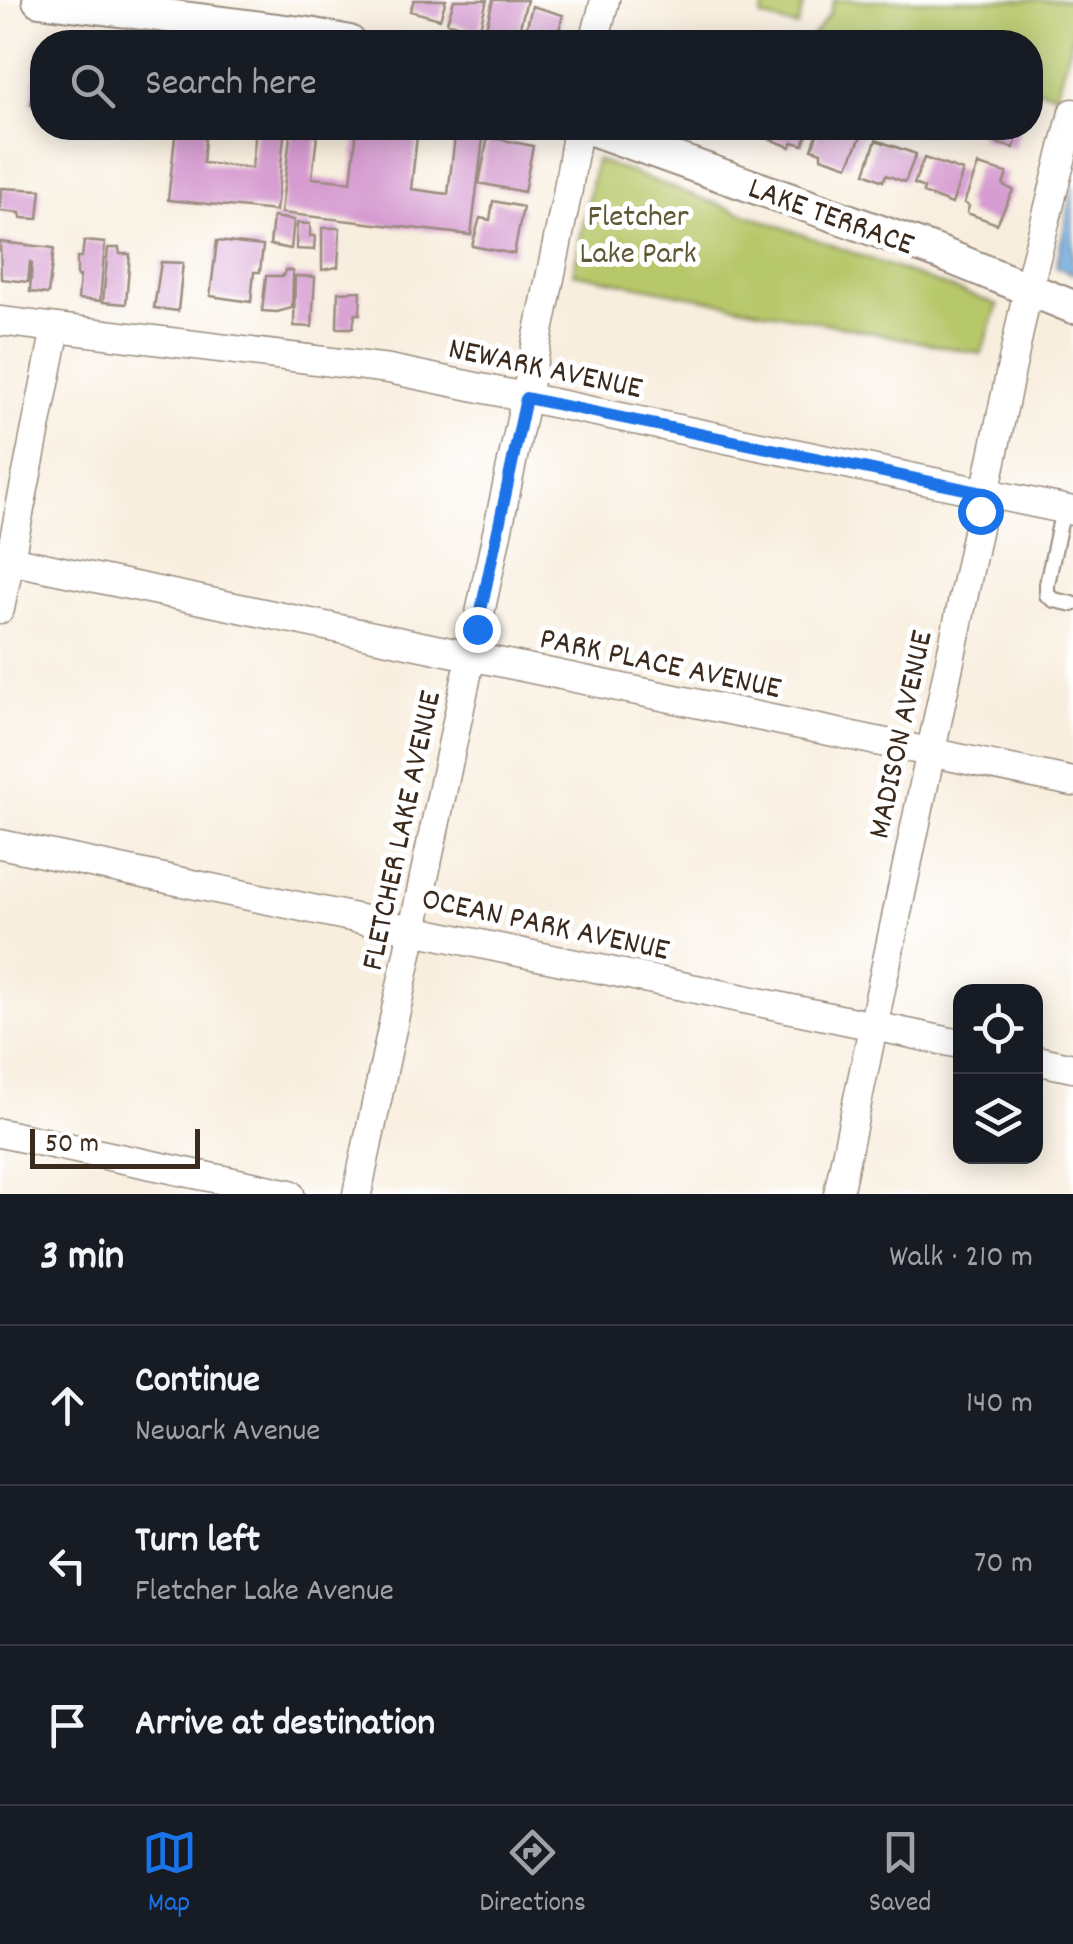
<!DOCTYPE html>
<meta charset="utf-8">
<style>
:root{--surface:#171b24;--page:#242831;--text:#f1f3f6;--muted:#9ea1a6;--line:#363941;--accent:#1a73e8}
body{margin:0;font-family:Dekko,sans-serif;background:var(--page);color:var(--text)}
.controls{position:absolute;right:30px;bottom:30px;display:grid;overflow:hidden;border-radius:20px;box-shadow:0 5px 25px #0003}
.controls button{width:90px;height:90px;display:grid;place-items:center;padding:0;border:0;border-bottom:2px solid var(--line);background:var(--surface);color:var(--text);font:50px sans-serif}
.scale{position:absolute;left:30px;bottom:25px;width:170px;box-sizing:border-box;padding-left:10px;border:5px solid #3b2a1e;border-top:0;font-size:28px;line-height:35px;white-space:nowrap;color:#3b2a1e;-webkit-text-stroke:8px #fff;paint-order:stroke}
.stop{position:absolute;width:30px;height:30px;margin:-22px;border:8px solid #1a73e8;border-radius:50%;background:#fff}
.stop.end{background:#1a73e8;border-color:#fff;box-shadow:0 2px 10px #0008}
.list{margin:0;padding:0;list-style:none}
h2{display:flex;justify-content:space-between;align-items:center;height:130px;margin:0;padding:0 40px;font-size:42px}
h2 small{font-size:32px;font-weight:400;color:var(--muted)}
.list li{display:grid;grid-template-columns:65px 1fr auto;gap:30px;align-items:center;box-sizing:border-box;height:160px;padding:0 40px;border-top:2px solid var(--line)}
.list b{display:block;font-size:38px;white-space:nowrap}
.list p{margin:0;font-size:32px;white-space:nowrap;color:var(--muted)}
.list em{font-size:32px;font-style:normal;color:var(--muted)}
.icon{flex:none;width:55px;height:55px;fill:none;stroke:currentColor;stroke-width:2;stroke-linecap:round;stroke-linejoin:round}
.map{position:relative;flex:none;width:1073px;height:1194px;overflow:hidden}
.search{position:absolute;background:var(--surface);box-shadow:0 5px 25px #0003;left:30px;right:30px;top:30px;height:110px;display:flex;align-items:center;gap:25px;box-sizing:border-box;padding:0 35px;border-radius:40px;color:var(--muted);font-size:38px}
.sheet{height:610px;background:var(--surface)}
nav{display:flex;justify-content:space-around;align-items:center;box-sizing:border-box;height:140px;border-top:2px solid var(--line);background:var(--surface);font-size:28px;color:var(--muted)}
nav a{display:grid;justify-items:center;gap:5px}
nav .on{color:var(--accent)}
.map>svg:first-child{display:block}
</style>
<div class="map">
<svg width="1073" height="1194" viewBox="0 0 1073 1194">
<rect width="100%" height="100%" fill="#fff"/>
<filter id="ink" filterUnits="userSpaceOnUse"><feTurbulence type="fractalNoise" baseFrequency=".01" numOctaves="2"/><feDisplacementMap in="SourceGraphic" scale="20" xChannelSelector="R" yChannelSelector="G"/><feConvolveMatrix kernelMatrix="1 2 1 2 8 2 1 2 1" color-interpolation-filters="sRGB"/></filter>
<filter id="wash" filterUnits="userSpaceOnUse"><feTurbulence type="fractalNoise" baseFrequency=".0048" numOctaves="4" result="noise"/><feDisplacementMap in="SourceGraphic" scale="40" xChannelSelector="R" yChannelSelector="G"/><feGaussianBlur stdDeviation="2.25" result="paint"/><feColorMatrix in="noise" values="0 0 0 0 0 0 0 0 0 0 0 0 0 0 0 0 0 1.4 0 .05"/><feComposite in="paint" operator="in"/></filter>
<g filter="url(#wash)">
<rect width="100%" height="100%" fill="#f8eede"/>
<path fill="#b7c86b" stroke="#797944" stroke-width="2.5" d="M 766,0 L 805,0 L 797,27 L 761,17 Z
M 834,0 L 1073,0 L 1073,36 L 1056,94 L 1031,87 L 1030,42 L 818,42 L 810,39 L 829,15 Z
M 596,160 L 998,305 L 981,354 L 573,273 Z"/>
<path fill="#65a2d6" stroke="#50667a" stroke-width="2.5" d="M 1073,185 L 1073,274 L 1056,267 Z"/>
<g id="blocks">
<path fill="#d69bd0" d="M 414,0 L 446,0 L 440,19 L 410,11 Z
M 454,0 L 487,0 L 479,31 L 447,22 Z
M 493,0 L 527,0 L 516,42 L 485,32 Z
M 532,6 L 563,15 L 556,42 L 523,42 Z
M 39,46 L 42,46 L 42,106 L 31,104 Z
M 176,128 L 206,128 L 203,163 L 252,168 L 256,128 L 285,128 L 276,211 L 168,200 Z
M 291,128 L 318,128 L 312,178 L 351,182 L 357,128 L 418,128 L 411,189 L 448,194 L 456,128 L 484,131 L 471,235 L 281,213 Z
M 765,128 L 809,128 L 803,145 L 793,142 L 790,147 L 762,136 Z
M 819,128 L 842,128 L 862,134 L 848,166 L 821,157 L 821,152 L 812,149 Z
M 983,128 L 1020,128 L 1014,148 L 980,139 Z
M 488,137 L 533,146 L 524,192 L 479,183 Z
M 876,140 L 916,154 L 905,182 L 886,175 L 883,181 L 865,173 Z
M 924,158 L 963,171 L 952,204 L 923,193 L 924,188 L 914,184 Z
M 978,165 L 1007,173 L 1003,185 L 1013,190 L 997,224 L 967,213 L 969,206 L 964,203 Z
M 1,188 L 41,190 L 38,219 L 21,218 L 20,213 L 0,211 Z
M 493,201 L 523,207 L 514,254 L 472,246 L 480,218 L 490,220 Z
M 273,217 L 294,220 L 291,249 L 270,245 Z
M 297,223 L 310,224 L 310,236 L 315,236 L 314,250 L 296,249 Z
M 322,228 L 340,228 L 338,267 L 322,270 Z
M 84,241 L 105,243 L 100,301 L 78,299 L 80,276 L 77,276 L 77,257 L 82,257 Z
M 217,241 L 263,246 L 260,272 L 254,272 L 251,302 L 210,296 Z
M 0,242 L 54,248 L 48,294 L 30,292 L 32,263 L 30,262 L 28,282 L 1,279 Z
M 108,248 L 119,248 L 120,254 L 130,254 L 126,304 L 103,302 Z
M 161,262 L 183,263 L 178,311 L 154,308 Z
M 285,270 L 293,271 L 292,308 L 277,312 L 262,311 L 266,276 L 284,276 Z
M 295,276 L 315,277 L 312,327 L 294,326 Z
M 361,291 L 360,314 L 355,314 L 353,328 L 337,328 L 338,292 Z"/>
</g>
</g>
<g filter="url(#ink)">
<use href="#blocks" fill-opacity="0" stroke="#9a8c7e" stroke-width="2.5"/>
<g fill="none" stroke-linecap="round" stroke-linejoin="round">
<defs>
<path id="service" d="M 1063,509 L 1047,584 L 1047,595 L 1054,600 L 1073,604"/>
<path id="minor" d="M 594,42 L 605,0
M 0,321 L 389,369 L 1073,511
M 0,558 L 1073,782
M 0,609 L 56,328
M 0,844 L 960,1044
M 1036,1060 L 1073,1068
M 0,1133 L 290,1194
M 357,1194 L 522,415 L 567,195 L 578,128
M 838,1194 L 1028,289 L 1073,113"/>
<path id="tertiary" d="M 39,0 L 309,34 L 349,42
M 589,128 L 937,252 L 1073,307"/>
</defs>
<use href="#service" stroke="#9a8c7e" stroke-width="18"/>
<use href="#minor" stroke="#9a8c7e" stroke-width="31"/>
<use href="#tertiary" stroke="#9a8c7e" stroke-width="36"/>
<use href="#service" stroke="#fff" stroke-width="14"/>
<use href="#minor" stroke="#fff" stroke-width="28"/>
<use href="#tertiary" stroke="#fff" stroke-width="32"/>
</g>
</g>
<g fill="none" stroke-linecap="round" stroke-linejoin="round" filter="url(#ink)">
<path stroke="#1a73e8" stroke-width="12" d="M 477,629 L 526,398 L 984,493 L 980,511"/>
</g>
<g text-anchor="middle" stroke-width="10" stroke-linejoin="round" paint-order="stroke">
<g font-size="32" fill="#605935" stroke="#fff">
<text x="638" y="225">Fletcher<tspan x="638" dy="37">Lake Park</tspan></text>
</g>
<g font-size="32" fill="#3b2a1e" stroke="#fff">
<text transform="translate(832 214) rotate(20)" y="11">LAKE TERRACE</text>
<text transform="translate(546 366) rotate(12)" y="11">NEWARK AVENUE</text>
<text transform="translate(661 661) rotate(12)" y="11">PARK PLACE AVENUE</text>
<text transform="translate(898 734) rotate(-78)" y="11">MADISON AVENUE</text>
<text transform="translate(399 830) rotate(-78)" y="11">FLETCHER LAKE AVENUE</text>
<text transform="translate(546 922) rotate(12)" y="11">OCEAN PARK AVENUE</text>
</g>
</g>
</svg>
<div class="controls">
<button><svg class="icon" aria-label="locate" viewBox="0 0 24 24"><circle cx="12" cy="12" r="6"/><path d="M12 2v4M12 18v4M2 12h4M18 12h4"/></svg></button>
<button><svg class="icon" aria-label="layers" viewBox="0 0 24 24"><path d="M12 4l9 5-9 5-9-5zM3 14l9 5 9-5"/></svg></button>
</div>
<div class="scale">50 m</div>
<div class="stop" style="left:980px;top:511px"></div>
<div class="stop end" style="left:477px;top:629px"></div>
<div class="search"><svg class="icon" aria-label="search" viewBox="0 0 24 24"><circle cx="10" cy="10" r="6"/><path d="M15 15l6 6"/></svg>Search here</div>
</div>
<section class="sheet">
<h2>3 min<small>Walk · 210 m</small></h2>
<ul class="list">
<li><svg class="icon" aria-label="ahead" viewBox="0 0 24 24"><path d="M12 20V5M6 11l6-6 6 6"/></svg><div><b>Continue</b><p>Newark Avenue</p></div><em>140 m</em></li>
<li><svg class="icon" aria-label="left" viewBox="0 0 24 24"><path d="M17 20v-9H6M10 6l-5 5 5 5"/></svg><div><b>Turn left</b><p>Fletcher Lake Avenue</p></div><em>70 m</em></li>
<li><svg class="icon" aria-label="arrive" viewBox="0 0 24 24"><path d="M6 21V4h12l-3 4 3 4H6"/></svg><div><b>Arrive at destination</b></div></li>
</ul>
</section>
<nav>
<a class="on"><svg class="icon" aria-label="map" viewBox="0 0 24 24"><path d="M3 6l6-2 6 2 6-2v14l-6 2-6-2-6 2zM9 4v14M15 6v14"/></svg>Map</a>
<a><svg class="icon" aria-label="directions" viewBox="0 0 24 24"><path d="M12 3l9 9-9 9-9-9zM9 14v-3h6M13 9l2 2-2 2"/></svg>Directions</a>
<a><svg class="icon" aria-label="saved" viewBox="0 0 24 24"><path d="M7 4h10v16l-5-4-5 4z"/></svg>Saved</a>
</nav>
